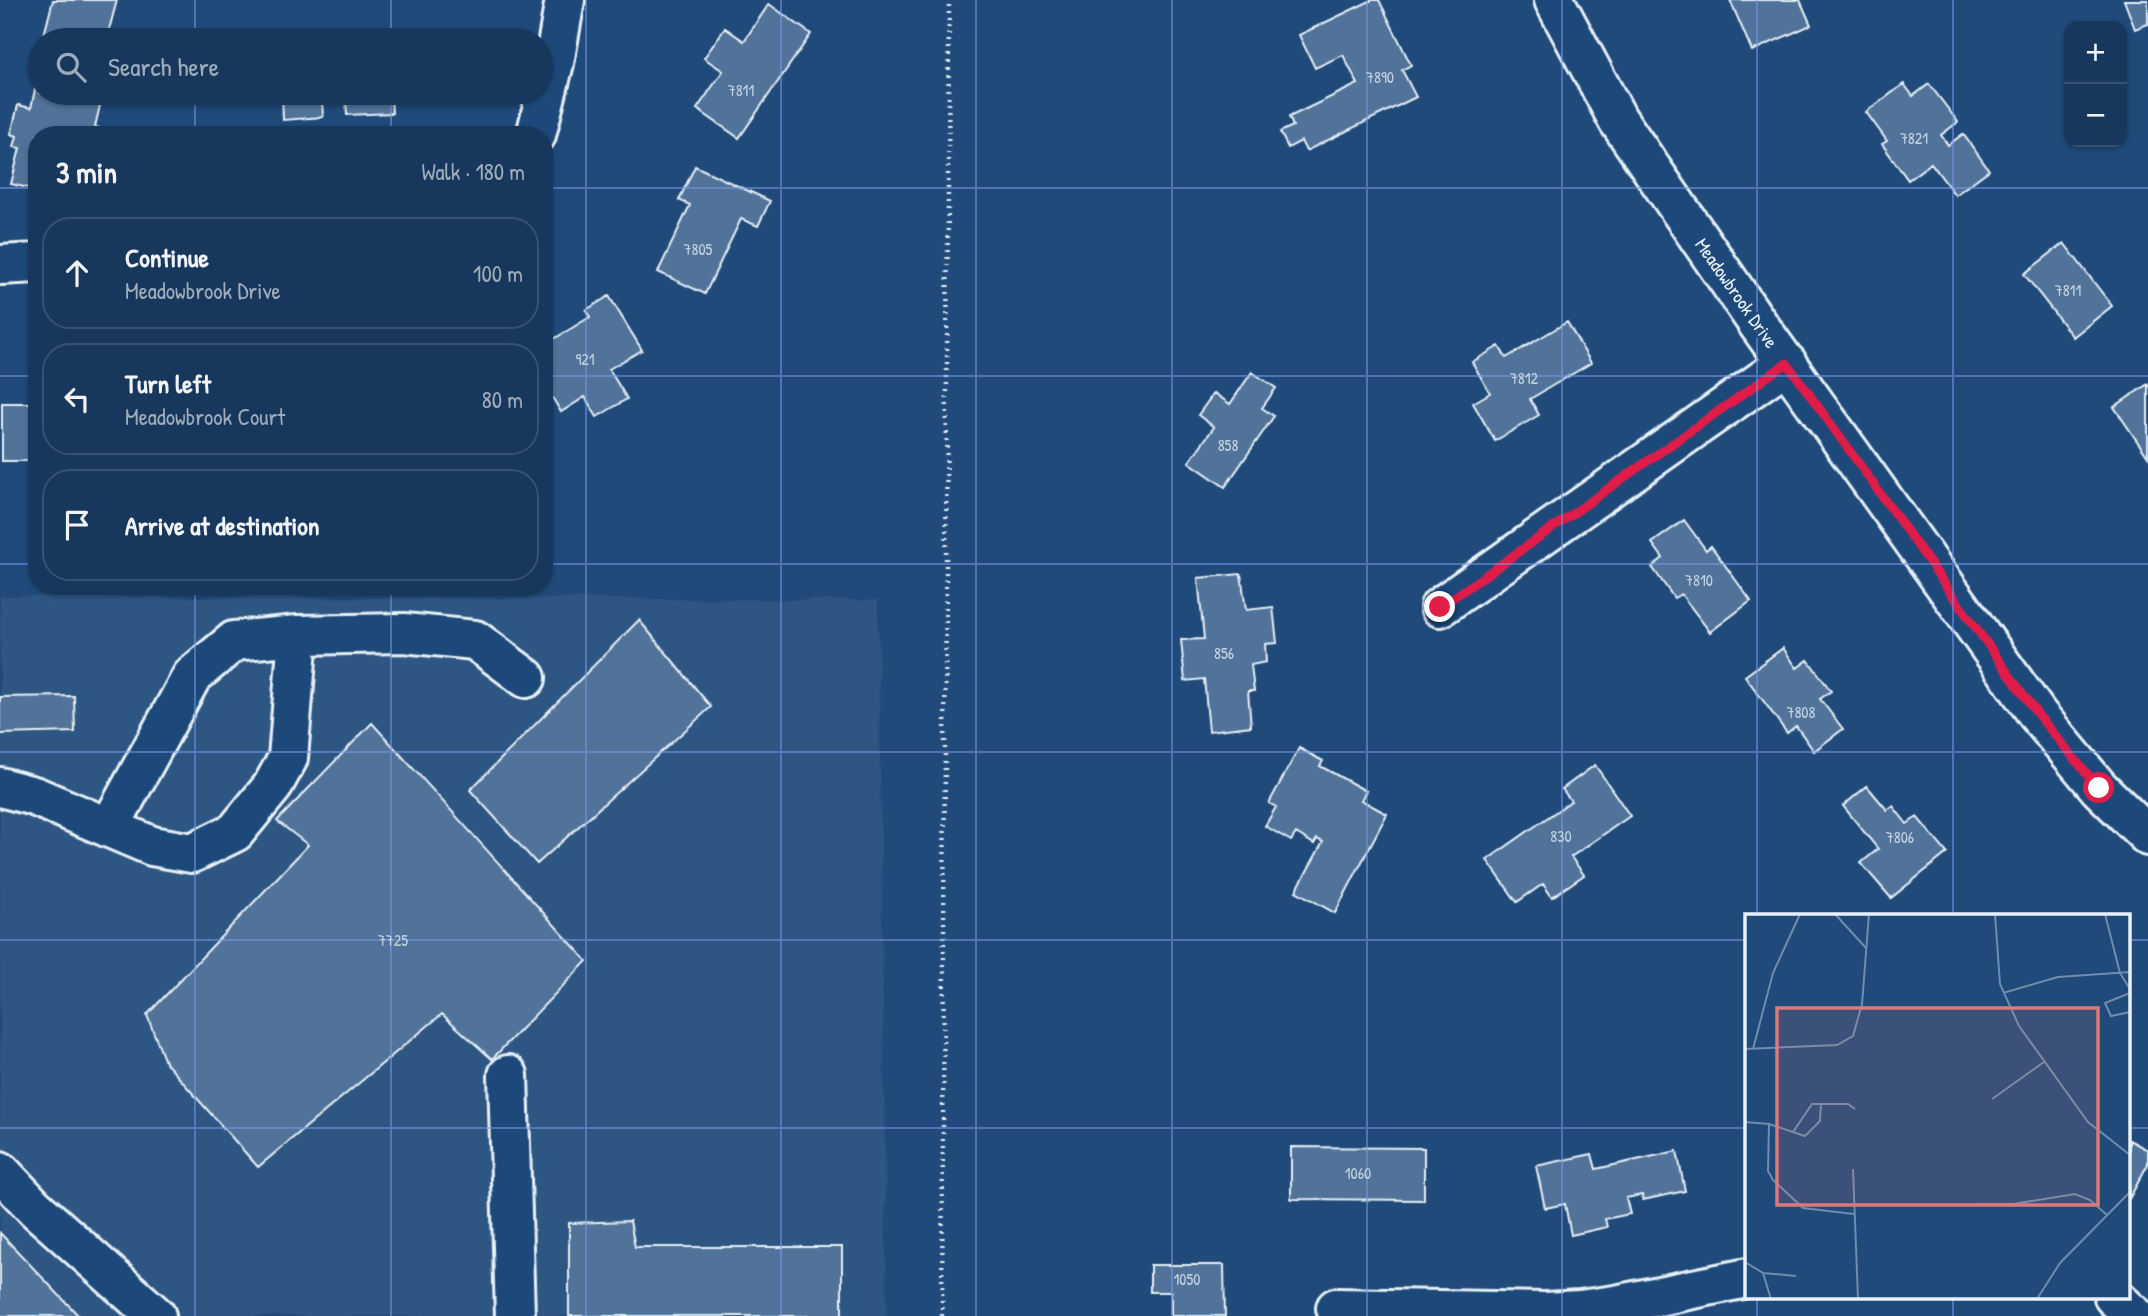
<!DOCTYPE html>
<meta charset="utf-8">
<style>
:root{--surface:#17385c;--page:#203f62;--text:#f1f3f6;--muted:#9eacbb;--line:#365272}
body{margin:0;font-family:"Patrick Hand",sans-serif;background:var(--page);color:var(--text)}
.controls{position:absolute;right:21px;top:21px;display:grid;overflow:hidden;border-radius:14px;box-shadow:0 2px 5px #0004}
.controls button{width:63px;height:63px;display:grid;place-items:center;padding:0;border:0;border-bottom:2px solid var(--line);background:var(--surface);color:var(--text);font:35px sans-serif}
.stop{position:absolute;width:21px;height:21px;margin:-16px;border:5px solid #e11d48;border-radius:50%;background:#fff}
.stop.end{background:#e11d48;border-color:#fff;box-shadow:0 2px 7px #0008}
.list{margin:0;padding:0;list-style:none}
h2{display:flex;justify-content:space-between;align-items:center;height:91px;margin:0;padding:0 28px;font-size:30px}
h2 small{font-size:23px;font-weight:400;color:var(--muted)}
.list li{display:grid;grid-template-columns:46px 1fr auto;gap:21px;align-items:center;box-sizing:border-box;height:112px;margin:0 14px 14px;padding:0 14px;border:2px solid var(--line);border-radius:28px}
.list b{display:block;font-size:26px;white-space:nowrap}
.list p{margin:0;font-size:23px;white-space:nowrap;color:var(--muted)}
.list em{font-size:23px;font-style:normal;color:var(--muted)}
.icon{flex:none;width:38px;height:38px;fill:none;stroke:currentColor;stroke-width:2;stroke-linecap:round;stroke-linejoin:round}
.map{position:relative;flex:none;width:2148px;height:1316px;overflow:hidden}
.search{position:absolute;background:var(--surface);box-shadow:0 2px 5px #0004;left:28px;top:28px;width:525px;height:77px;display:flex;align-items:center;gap:18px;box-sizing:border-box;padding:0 24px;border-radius:38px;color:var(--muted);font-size:26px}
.panel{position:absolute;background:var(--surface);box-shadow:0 2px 5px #0004;left:28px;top:126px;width:525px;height:469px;border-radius:28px}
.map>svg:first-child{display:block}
</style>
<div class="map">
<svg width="2148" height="1316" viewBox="0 0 2148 1316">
<rect width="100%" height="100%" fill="#1f4a7a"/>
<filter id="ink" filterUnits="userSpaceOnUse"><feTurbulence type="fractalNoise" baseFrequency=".0143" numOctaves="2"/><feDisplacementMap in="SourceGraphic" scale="14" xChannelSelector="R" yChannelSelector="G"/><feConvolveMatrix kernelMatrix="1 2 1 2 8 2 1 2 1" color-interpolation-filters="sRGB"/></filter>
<g filter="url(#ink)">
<path fill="#2e5683" d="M 0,596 L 878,600 L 887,1316 L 0,1316 Z"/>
<path fill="#517399" stroke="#e8f1f8" stroke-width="2" d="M 53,0 L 117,0 L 109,30 L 117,32 L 115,40 L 43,39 Z
M 1372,0 L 1379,0 L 1411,65 L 1402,70 L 1416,97 L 1306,151 L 1301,141 L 1288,148 L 1280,132 L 1293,126 L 1289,117 L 1358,84 L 1343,55 L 1315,68 L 1299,35 Z
M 1730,0 L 1800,0 L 1811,25 L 1752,51 Z
M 2124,0 L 2148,0 L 2148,24 L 2135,29 Z
M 769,4 L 811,34 L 739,138 L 697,109 L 723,71 L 704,58 L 725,28 L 744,41 Z
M 1904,84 L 1913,96 L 1929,84 L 1958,122 L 1941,135 L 1948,145 L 1963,134 L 1989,170 L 1955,195 L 1931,163 L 1908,180 L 1882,144 L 1887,141 L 1866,112 Z
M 36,85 L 40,86 L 40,93 L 68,93 L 101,101 L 95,127 L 127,135 L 37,135 L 37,190 L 11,184 L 20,148 L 14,147 L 17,136 L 11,134 L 18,105 L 31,108 Z
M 282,93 L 391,93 L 392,113 L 347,115 L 346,99 L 322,100 L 323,117 L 283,120 Z
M 695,166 L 770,201 L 758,226 L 741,219 L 705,294 L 658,272 L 690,205 L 679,200 Z
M 2064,243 L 2112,306 L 2073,337 L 2024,274 Z
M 609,296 L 642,350 L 609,369 L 627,399 L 597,417 L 585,397 L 561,412 L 549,392 L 544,395 L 544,345 L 590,317 L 586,310 Z
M 1567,322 L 1591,363 L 1530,399 L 1539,415 L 1495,441 L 1473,403 L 1490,393 L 1472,362 L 1499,346 L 1506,358 Z
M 1252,372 L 1276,388 L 1262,408 L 1274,416 L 1225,487 L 1189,462 L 1214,427 L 1198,415 L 1214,393 L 1230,404 Z
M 2148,384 L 2148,457 L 2114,407 Z
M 34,397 L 37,397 L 37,461 L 2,461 L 2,403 L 34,403 Z
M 1684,520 L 1706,550 L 1711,546 L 1751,601 L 1710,632 L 1681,594 L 1674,598 L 1652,567 L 1663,558 L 1652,543 Z
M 1241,574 L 1246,610 L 1273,607 L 1277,643 L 1265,644 L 1266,662 L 1251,665 L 1254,691 L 1248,691 L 1251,726 L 1209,731 L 1204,679 L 1185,681 L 1181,640 L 1204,639 L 1198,578 Z
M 639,620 L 711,707 L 537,864 L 470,790 Z
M 1783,648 L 1797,668 L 1808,660 L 1831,691 L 1820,699 L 1843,729 L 1814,751 L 1796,726 L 1787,733 L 1745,676 Z
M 74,696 L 75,732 L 0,734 L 0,697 Z
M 372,723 L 587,961 L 492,1059 L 442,1014 L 258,1167 L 165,1062 L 147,1015 L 308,845 L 277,821 Z
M 1299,748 L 1323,761 L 1320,766 L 1366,791 L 1361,800 L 1387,814 L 1335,913 L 1296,891 L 1323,842 L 1317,839 L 1314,844 L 1296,833 L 1291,841 L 1265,826 L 1276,807 L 1269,803 Z
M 1595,765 L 1630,816 L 1571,857 L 1584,875 L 1552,897 L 1543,884 L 1517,902 L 1487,860 L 1571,801 L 1562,789 Z
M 1867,786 L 1887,810 L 1893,806 L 1907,824 L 1917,817 L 1947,853 L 1891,898 L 1861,863 L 1878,849 L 1843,806 Z
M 2129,1140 L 2148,1150 L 2148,1164 L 2129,1199 Z
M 1291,1147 L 1424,1148 L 1424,1200 L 1291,1199 Z
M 1677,1151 L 1685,1191 L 1643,1200 L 1642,1195 L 1626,1198 L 1630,1214 L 1605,1219 L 1607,1227 L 1571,1235 L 1565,1204 L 1545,1208 L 1536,1166 L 1592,1154 L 1596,1169 Z
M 630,1221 L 635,1247 L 842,1247 L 842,1316 L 569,1316 L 569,1223 Z
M 0,1233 L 79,1316 L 0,1316 Z
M 1150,1265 L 1224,1265 L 1225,1316 L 1171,1316 L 1171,1292 L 1150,1292 Z"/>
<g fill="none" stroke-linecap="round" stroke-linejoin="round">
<defs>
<path id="minor" d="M 1554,0 L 1618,120 L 1758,324 L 2038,715 L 2099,788 L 2148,836
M 536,135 L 554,63 L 565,0
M 0,265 L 37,263
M 1440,607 L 1787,363
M 0,787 L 34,796 L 152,846 L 192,853 L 235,832 L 272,787 L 288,758 L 298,635
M 109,828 L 192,676 L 234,641 L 298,635 L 404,633 L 475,640 L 526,678
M 508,1075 L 515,1316
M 0,1171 L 35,1208 L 156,1316
M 2114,1297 L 2135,1316
M 1336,1308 L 1545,1312 L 1580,1310 L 1615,1305 L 1747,1278"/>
</defs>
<use href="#minor" stroke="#e8f1f8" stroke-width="44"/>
<path stroke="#e8f1f8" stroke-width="4.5" stroke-dasharray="2 5" stroke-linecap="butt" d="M 942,1316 L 949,0"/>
<use href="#minor" stroke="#1f4a7a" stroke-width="38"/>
</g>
</g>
<g fill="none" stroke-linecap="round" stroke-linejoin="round" filter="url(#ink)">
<path stroke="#e11d48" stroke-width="9" d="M 1440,607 L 1787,363 L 2038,715 L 2099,788"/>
</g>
<path fill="none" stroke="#7897e6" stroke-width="2" stroke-opacity="0.55" d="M 195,0 L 195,40M 391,0 L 391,40M 586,0 L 586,1316M 781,0 L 781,1316M 976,0 L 976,1316M 1172,0 L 1172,1316M 1367,0 L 1367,1316M 1562,0 L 1562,1316M 1757,0 L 1757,915M 1953,0 L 1953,915M 195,93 L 195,135M 391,93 L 391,135M 0,188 L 37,188M 544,188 L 2148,188M 0,376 L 37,376M 544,376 L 2148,376M 0,564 L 37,564M 544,564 L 2148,564M 195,586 L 195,1316M 391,586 L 391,1316M 0,752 L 2148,752M 0,940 L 1747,940M 2129,940 L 2148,940M 0,1128 L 1747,1128M 2129,1128 L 2148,1128M 1757,1297 L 1757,1316M 1953,1297 L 1953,1316"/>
<g text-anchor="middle" stroke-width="5" stroke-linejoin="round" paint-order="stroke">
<g font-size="16" fill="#c2d2e0">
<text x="1380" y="83">7890</text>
<text x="741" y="96">7811</text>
<text x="1914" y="144">7821</text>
<text x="698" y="255">7805</text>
<text x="2068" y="296">7811</text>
<text x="585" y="365">921</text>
<text x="1524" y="384">7812</text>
<text x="1228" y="451">858</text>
<text x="1699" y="586">7810</text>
<text x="1224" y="659">856</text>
<text x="1801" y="718">7808</text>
<text x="1561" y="842">830</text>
<text x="1900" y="843">7806</text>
<text x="393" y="946">7725</text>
<text x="1358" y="1179">1060</text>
<text x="1187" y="1285">1050</text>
</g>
<g font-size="19" fill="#e8f1f8" stroke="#1f4a7a">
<text transform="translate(1737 293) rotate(55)" y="7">Meadowbrook Drive</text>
</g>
</g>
<g transform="translate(1745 914)">
<rect width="385" height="385" fill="#1f4a7a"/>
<path fill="none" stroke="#6f8dac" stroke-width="2" d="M 90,0 L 121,34M 250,0 L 255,70 L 274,112 L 343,208 L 385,241M 360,0 L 375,59 L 385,75M 258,79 L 313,63 L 385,58M 385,79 L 360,89 L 366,102 L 385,98M 0,135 L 92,131 L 108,122 L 117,90 L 124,0M 8,135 L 28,59 L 55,0M 247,185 L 299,148M 0,208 L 24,210 L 60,222 L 75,207 L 76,189M 24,210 L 23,257 L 28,266 L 58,294 L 109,300M 48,218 L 67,190 L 103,190 L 110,195M 108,255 L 113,385M 232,290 L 268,290 L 330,280 L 345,286 L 362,301M 0,348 L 18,359 L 51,362M 18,359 L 26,385M 292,385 L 315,349 L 385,278"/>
<path fill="#dd787b" fill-opacity="0.15" stroke="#dd787b" stroke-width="3.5" d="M 32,94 L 353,94 L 353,291 L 32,291 Z"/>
<rect width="385" height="385" fill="none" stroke="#e8f1f8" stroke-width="3.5"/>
</g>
</svg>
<div class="controls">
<button>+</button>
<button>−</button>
</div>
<div class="stop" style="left:2099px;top:788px"></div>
<div class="stop end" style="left:1440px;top:607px"></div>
<div class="search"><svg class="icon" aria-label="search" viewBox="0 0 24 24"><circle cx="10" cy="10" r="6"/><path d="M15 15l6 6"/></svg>Search here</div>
<section class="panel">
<h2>3 min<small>Walk · 180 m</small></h2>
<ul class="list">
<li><svg class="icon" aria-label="ahead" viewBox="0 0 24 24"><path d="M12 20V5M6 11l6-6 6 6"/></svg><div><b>Continue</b><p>Meadowbrook Drive</p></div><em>100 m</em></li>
<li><svg class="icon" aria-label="left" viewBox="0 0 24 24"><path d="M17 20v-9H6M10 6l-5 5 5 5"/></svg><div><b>Turn left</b><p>Meadowbrook Court</p></div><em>80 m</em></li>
<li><svg class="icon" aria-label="arrive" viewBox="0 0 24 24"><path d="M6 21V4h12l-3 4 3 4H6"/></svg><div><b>Arrive at destination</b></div></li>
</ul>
</section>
</div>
